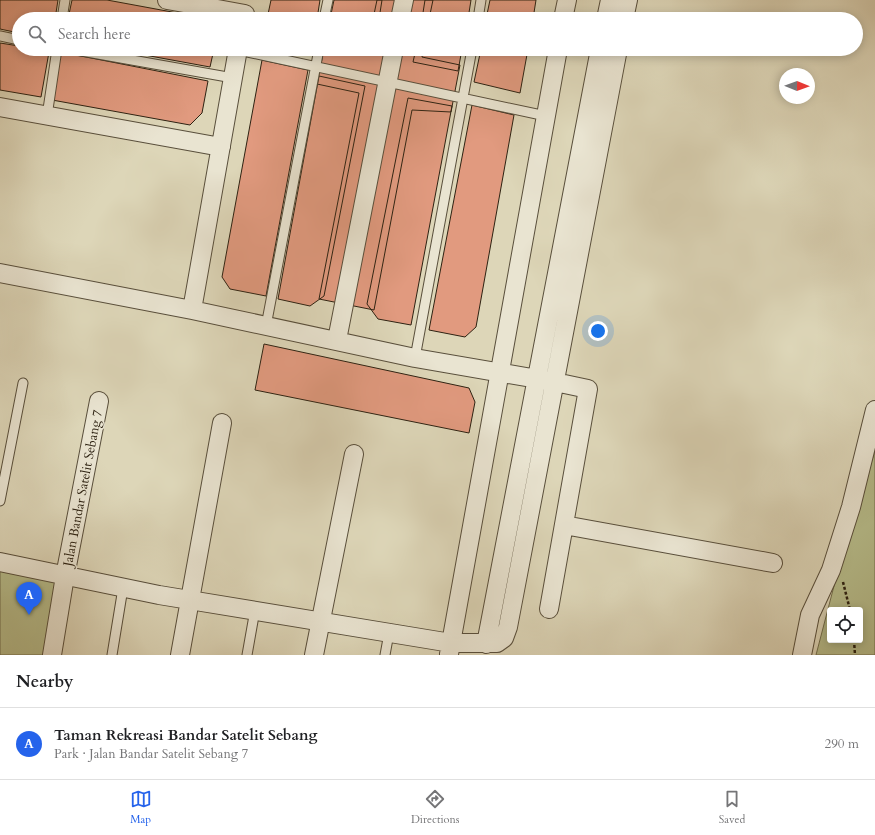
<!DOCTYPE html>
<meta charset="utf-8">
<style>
:root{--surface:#fff;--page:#f6f6f6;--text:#202124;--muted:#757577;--line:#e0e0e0;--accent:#2563eb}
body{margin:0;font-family:Cardo,serif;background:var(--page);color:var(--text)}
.controls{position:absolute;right:12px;bottom:12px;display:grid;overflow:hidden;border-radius:4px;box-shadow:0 2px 10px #0003}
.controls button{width:36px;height:36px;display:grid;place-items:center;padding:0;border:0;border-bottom:1px solid var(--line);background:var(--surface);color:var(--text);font:20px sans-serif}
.compass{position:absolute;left:779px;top:68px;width:36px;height:36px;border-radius:50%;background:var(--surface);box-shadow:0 2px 10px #0003;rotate:91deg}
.you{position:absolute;left:598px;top:331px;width:14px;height:14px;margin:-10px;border:3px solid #fff;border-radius:50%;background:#1a73e8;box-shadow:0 0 0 6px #1a73e833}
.badge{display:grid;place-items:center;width:26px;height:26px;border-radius:50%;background:var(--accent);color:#fff;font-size:13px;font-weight:700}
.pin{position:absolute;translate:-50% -33px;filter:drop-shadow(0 1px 2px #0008)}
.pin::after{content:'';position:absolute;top:21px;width:14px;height:12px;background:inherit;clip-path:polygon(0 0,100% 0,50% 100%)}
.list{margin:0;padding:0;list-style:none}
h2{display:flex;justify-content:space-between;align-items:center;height:52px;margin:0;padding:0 16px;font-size:17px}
h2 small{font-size:13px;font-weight:400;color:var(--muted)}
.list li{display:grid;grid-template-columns:26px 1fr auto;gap:12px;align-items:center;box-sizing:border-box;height:72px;padding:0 16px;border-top:1px solid var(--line)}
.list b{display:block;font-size:15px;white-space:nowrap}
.list p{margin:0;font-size:13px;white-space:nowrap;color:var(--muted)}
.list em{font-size:13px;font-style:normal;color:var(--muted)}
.icon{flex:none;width:22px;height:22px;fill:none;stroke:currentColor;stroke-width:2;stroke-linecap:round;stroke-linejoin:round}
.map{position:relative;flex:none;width:875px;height:655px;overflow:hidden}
.search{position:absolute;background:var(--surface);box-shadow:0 2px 10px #0003;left:12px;right:12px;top:12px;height:44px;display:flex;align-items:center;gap:10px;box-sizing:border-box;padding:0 14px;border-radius:22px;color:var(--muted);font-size:15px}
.sheet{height:124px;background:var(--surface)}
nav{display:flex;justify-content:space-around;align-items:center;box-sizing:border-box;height:56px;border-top:1px solid var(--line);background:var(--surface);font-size:11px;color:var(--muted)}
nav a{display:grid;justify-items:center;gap:2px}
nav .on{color:var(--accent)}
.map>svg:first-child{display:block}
</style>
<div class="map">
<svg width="875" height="655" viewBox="0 0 875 655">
<rect width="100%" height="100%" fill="#ddd6b8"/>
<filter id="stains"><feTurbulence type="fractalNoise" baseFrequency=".005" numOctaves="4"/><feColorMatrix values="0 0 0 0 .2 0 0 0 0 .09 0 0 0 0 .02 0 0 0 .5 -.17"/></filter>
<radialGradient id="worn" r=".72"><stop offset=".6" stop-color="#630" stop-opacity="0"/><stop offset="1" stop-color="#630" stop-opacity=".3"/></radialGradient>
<path fill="#b6bc8b" stroke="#726f4e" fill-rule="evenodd" d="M 875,451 L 875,655 L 816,655 L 846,540 ZM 830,610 L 860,610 L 860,640 L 830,640 Z
M 0,562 L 65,576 L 51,655 L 0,655 Z"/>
<path fill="#e19a7f" stroke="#2d2212" d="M 0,0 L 58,0 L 55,19 L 19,19 L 19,33 L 0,29 Z
M 72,0 L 107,0 L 210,19 L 68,19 Z
M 271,0 L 320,0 L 317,19 L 267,19 Z
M 334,0 L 382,0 L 379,19 L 330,19 Z
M 377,0 L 433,0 L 429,19 L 373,19 Z
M 425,0 L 471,0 L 468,19 L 422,19 Z
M 490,0 L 536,0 L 533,19 L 486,19 Z
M 0,43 L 19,46 L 19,49 L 33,49 L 49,52 L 41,97 L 0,90 Z
M 112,49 L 214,49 L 210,67 Z
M 324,49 L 423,49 L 422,57 L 460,65 L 451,112 L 412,110 L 374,310 L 319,299 L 359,93 L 317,84 Z
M 416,49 L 462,49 L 458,71 L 413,62 Z
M 481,49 L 528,49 L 520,93 L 474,82 Z
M 61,52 L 208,81 L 202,113 L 190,125 L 52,100 Z
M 262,60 L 308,70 L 266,296 L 230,289 L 222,277 Z
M 319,76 L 365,86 L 324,296 L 310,306 L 278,299 Z
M 408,98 L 452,106 L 411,325 L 378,319 L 367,304 Z
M 472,105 L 514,115 L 476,327 L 465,337 L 429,330 Z
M 264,344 L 469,388 L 475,402 L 469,433 L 255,390 Z"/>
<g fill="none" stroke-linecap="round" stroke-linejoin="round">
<defs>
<path id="service" d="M 62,19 L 65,0
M 324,19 L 328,0
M 478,19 L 481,0
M 0,36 L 19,40
M 70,49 L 233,78
M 238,50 L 546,116
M 47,116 L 57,49
M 266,326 L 319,49
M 415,358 L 472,49
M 0,501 L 23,383
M 112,655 L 123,588
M 247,655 L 255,610
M 385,655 L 389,633"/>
<path id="minor" d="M 167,0 L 245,14
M 400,19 L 404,0
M 563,19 L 567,0
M 606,19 L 610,0
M 624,19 L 628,0
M 0,107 L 221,147
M 0,273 L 192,310 L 415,358 L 555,382 L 588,389 L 549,609
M 192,310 L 238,49
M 337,340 L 394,49
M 564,525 L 773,563
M 0,562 L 159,595 L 451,643 L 497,643 L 504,638 L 508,627 L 618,49
M 486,644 L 600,49
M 449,654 L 558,49
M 52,655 L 65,576 L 99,401
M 180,655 L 222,423
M 314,655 L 354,454
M 802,655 L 810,615 L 831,570 L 851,507 L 875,410"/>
</defs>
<use href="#service" stroke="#594f3c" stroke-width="11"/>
<use href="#minor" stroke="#594f3c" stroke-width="20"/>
<path stroke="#2d2212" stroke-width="2.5" stroke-dasharray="3 2" stroke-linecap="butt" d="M 843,582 L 850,610
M 854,640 L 855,655"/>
<use href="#service" stroke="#e9e4d1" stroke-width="9"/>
<use href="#minor" stroke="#e9e4d1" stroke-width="18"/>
</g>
<g text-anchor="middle" stroke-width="3" stroke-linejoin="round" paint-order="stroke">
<g font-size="13" fill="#2d2212" stroke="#e9e4d1">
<text transform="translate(82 488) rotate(-79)" y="5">Jalan Bandar Satelit Sebang 7</text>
</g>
</g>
<rect width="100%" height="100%" filter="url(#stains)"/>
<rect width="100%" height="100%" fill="url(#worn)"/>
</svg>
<div class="controls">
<button><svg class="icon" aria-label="locate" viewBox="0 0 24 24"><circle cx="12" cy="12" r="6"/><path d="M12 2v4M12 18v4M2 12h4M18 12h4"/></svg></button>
</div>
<svg class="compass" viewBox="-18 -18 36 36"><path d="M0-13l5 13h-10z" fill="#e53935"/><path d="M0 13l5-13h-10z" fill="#757577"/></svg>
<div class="you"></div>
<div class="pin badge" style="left:29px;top:615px">A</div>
<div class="search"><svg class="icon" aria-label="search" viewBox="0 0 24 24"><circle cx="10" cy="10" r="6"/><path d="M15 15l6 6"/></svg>Search here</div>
</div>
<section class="sheet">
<h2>Nearby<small></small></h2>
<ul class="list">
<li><span class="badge">A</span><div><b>Taman Rekreasi Bandar Satelit Sebang</b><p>Park · Jalan Bandar Satelit Sebang 7</p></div><em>290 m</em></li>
</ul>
</section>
<nav>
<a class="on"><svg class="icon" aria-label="map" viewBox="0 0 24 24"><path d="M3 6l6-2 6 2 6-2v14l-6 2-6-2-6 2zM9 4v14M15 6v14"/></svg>Map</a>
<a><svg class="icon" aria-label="directions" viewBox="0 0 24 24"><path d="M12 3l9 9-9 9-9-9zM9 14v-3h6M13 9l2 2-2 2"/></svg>Directions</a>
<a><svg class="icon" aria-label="saved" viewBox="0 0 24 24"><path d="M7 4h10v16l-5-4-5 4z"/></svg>Saved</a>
</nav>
